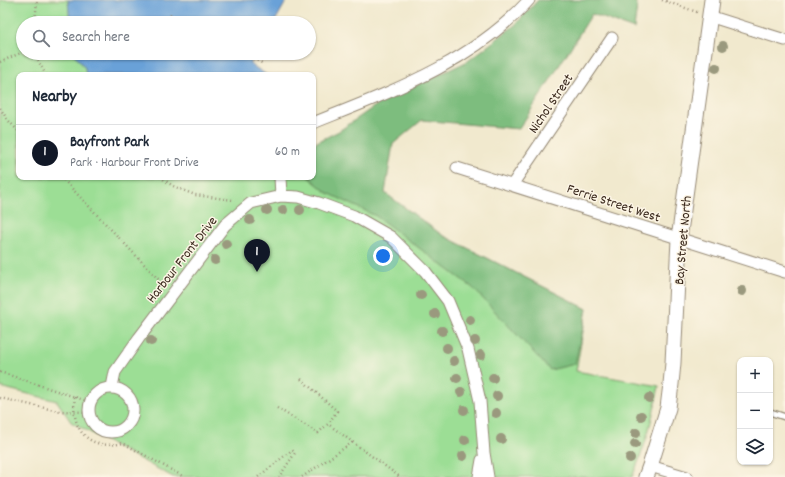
<!DOCTYPE html>
<meta charset="utf-8">
<style>
:root{--surface:#fff;--page:#f2f2f3;--text:#1f2937;--muted:#747a83;--line:#e0e1e3;--accent:#111827}
body{margin:0;font-family:Dekko,sans-serif;background:var(--page);color:var(--text)}
.controls{position:absolute;right:12px;bottom:12px;display:grid;overflow:hidden;border-radius:8px;box-shadow:0 1px 3px #0004}
.controls button{width:36px;height:36px;display:grid;place-items:center;padding:0;border:0;border-bottom:1px solid var(--line);background:var(--surface);color:var(--text);font:20px sans-serif}
.you{position:absolute;left:383px;top:256px;width:14px;height:14px;margin:-10px;border:3px solid #fff;border-radius:50%;background:#1a73e8;box-shadow:0 0 0 6px #1a73e833}
.badge{display:grid;place-items:center;width:26px;height:26px;border-radius:50%;background:var(--accent);color:#fff;font-size:13px;font-weight:700}
.pin{position:absolute;translate:-50% -33px;filter:drop-shadow(0 1px 2px #0008)}
.pin::after{content:'';position:absolute;top:21px;width:14px;height:12px;background:inherit;clip-path:polygon(0 0,100% 0,50% 100%)}
.list{margin:0;padding:0;list-style:none}
h2{display:flex;justify-content:space-between;align-items:center;height:52px;margin:0;padding:0 16px;font-size:17px}
h2 small{font-size:13px;font-weight:400;color:var(--muted)}
.list li{display:grid;grid-template-columns:26px 1fr auto;gap:12px;align-items:center;box-sizing:border-box;height:56px;padding:0 16px;border-top:1px solid var(--line)}
.list b{display:block;font-size:15px;white-space:nowrap}
.list p{margin:0;font-size:13px;white-space:nowrap;color:var(--muted)}
.list em{font-size:13px;font-style:normal;color:var(--muted)}
.icon{flex:none;width:22px;height:22px;fill:none;stroke:currentColor;stroke-width:2;stroke-linecap:round;stroke-linejoin:round}
.map{position:relative;flex:none;width:785px;height:477px;overflow:hidden}
.search{position:absolute;background:var(--surface);box-shadow:0 1px 3px #0004;left:16px;top:16px;width:300px;height:44px;display:flex;align-items:center;gap:10px;box-sizing:border-box;padding:0 14px;border-radius:22px;color:var(--muted);font-size:15px}
.panel{position:absolute;background:var(--surface);box-shadow:0 1px 3px #0004;left:16px;top:72px;width:300px;height:108px;border-radius:8px}
.map>svg:first-child{display:block}
</style>
<div class="map">
<svg width="785" height="477" viewBox="0 0 785 477">
<rect width="100%" height="100%" fill="#fcf5e5"/>
<filter id="ink" filterUnits="userSpaceOnUse"><feTurbulence type="fractalNoise" baseFrequency=".025" numOctaves="2"/><feDisplacementMap in="SourceGraphic" scale="8" xChannelSelector="R" yChannelSelector="G"/><feConvolveMatrix kernelMatrix="1 2 1 2 8 2 1 2 1" color-interpolation-filters="sRGB"/></filter>
<filter id="wash" filterUnits="userSpaceOnUse"><feTurbulence type="fractalNoise" baseFrequency=".012" numOctaves="4" result="noise"/><feDisplacementMap in="SourceGraphic" scale="16" xChannelSelector="R" yChannelSelector="G"/><feGaussianBlur stdDeviation="0.9" result="paint"/><feColorMatrix in="noise" values="0 0 0 0 0 0 0 0 0 0 0 0 0 0 0 0 0 1.4 0 .05"/><feComposite in="paint" operator="in"/></filter>
<g filter="url(#wash)">
<rect width="100%" height="100%" fill="#f1e9ce"/>
<path fill="#9cde95" stroke="#6c845a" d="M 0,0 L 68,0 L 70,23 L 23,23 L 23,53 L 73,53 L 85,68 L 86,75 L 19,75 L 19,177 L 313,177 L 385,193 L 442,235 L 587,309 L 576,371 L 659,386 C 653,417 645,448 632,477 L 173,477 L 71,422 L 57,401 L 0,387 Z"/>
<path fill="#7dbd7e" stroke="#5c744e" d="M 538,0 L 635,0 L 637,6 L 634,29 L 592,14 L 519,129 L 422,120 L 393,144 L 385,193 L 442,235 L 587,309 L 575,364 L 550,370 L 473,288 L 376,216 L 328,193 L 308,177 L 313,177 L 313,144 L 339,131 L 381,102 L 468,61 L 515,25 Z"/>
<path fill="#69a1d8" stroke="#52667b" d="M 68,0 L 287,0 L 274,23 L 70,23 Z
M 73,53 L 256,53 L 250,64 L 267,75 L 86,75 L 85,68 Z"/>
</g>
<g filter="url(#ink)">
<g fill="none" stroke-linecap="round" stroke-linejoin="round">
<defs>
<path id="lane" d="M 770,412 L 785,417"/>
<path id="street" d="M 709,16 L 785,40
M 313,123 C 390,92 472,63 529,0
M 457,168 L 785,272
M 280,177 L 281,196
M 512,185 L 612,38
M 112,387 L 115,372 L 139,338 L 225,225 L 251,203 L 281,196 L 298,197 L 319,203 L 354,216 L 391,237 L 425,271 L 448,301 L 468,349 L 480,401 L 484,453 L 488,477
M89 410a22 22 0 1 1 44 0a22 22 0 1 1-44 0Z
M 650,466 L 687,477
M 479,477 L 482,460"/>
<path id="secondary" d="M 646,477 L 650,466 L 668,408 L 671,384 L 673,363 L 679,239 L 712,0"/>
</defs>
<use href="#lane" stroke="#968a76" stroke-width="8"/>
<use href="#street" stroke="#968a76" stroke-width="13"/>
<use href="#secondary" stroke="#968a76" stroke-width="17"/>
<path stroke="#968a76" stroke-width="2.5" stroke-dasharray="1 3" stroke-linecap="butt" d="M 662,0 L 697,12
M 170,14 L 187,23
M 35,23 L 37,0
M 34,53 L 46,75
M 243,53 L 262,63
M 0,62 L 23,52
M 0,108 L 7,119 L 19,132
M 61,177 L 164,285
M 160,177 L 173,186 L 195,195 L 233,200
M 0,372 L 90,402
M 301,379 L 337,411 L 328,424
M 75,397 C 70,431 90,451 123,443 L 184,477
M 0,398 L 58,411 L 89,412
M 277,408 L 318,433 L 328,424 L 400,477
M 258,477 L 292,450 L 295,453 L 279,477
M 302,477 L 353,442"/>
<use href="#lane" stroke="#fff" stroke-width="5.5"/>
<use href="#street" stroke="#fff" stroke-width="11"/>
<use href="#secondary" stroke="#fff" stroke-width="15"/>
</g>
<g fill="#9a997e">
<circle cx="723" cy="46" r="5"/>
<circle cx="716" cy="68" r="5"/>
<circle cx="267" cy="210" r="5"/>
<circle cx="283" cy="210" r="5"/>
<circle cx="300" cy="210" r="5"/>
<circle cx="250" cy="220" r="5"/>
<circle cx="226" cy="244" r="5"/>
<circle cx="215" cy="260" r="5"/>
<circle cx="742" cy="291" r="5"/>
<circle cx="421" cy="295" r="5"/>
<circle cx="435" cy="314" r="5"/>
<circle cx="470" cy="320" r="5"/>
<circle cx="442" cy="331" r="5"/>
<circle cx="151" cy="341" r="5"/>
<circle cx="475" cy="341" r="5"/>
<circle cx="447" cy="348" r="5"/>
<circle cx="481" cy="355" r="5"/>
<circle cx="454" cy="361" r="5"/>
<circle cx="457" cy="378" r="5"/>
<circle cx="493" cy="378" r="5"/>
<circle cx="461" cy="392" r="5"/>
<circle cx="497" cy="396" r="5"/>
<circle cx="649" cy="398" r="5"/>
<circle cx="464" cy="410" r="5"/>
<circle cx="496" cy="413" r="5"/>
<circle cx="641" cy="416" r="5"/>
<circle cx="636" cy="433" r="5"/>
<circle cx="501" cy="439" r="5"/>
<circle cx="465" cy="440" r="5"/>
<circle cx="635" cy="444" r="5"/>
<circle cx="463" cy="456" r="5"/>
<circle cx="630" cy="458" r="5"/>
</g>
</g>
<g text-anchor="middle" stroke-width="3" stroke-linejoin="round" paint-order="stroke">
<g font-size="14" fill="#3b2a1e" stroke="#fcf5e5">
<text transform="translate(550 103) rotate(-56)" y="5">Nichol Street</text>
<text transform="translate(614 202) rotate(18)" y="5">Ferrie Street West</text>
<text transform="translate(682 240) rotate(-85)" y="5">Bay Street North</text>
<text transform="translate(181 259) rotate(-52)" y="5">Harbour Front Drive</text>
</g>
</g>
</svg>
<div class="controls">
<button>+</button>
<button>−</button>
<button><svg class="icon" aria-label="layers" viewBox="0 0 24 24"><path d="M12 4l9 5-9 5-9-5zM3 14l9 5 9-5"/></svg></button>
</div>
<div class="you"></div>
<div class="pin badge" style="left:257px;top:272px">1</div>
<div class="search"><svg class="icon" aria-label="search" viewBox="0 0 24 24"><circle cx="10" cy="10" r="6"/><path d="M15 15l6 6"/></svg>Search here</div>
<section class="panel">
<h2>Nearby<small></small></h2>
<ul class="list">
<li><span class="badge">1</span><div><b>Bayfront Park</b><p>Park · Harbour Front Drive</p></div><em>60 m</em></li>
</ul>
</section>
</div>
